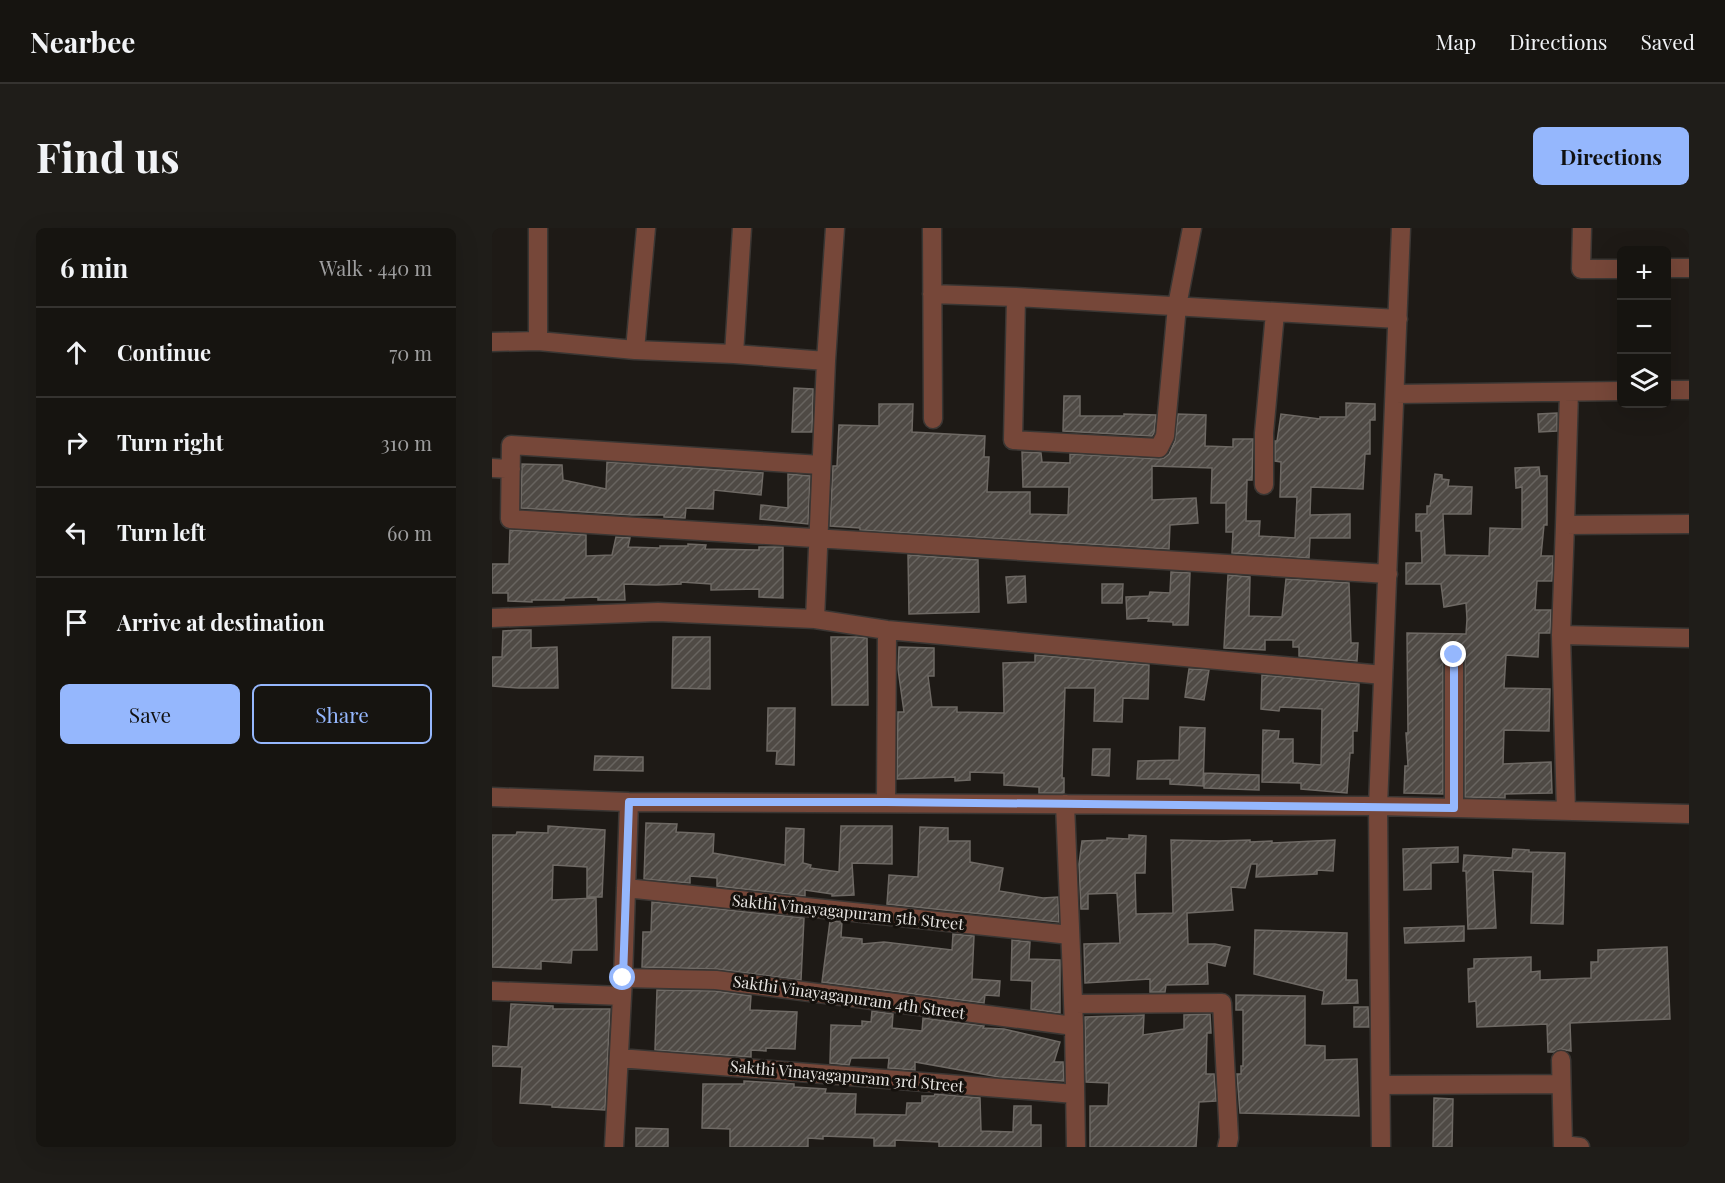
<!DOCTYPE html>
<meta charset="utf-8">
<style>
:root{--surface:#161410;--page:#1f1d19;--text:#f1f3f6;--muted:#9e9e9f;--line:#353330;--accent:#95b7fd}
body{margin:0;font-family:"Playfair Display",serif;background:var(--page);color:var(--text)}
.controls{position:absolute;right:18px;top:18px;display:grid;overflow:hidden;border-radius:9px;box-shadow:0 6px 24px #0002}
.controls button{width:54px;height:54px;display:grid;place-items:center;padding:0;border:0;border-bottom:2px solid var(--line);background:var(--surface);color:var(--text);font:30px sans-serif}
.stop{position:absolute;width:18px;height:18px;margin:-14px;border:4px solid #95b7fd;border-radius:50%;background:#fff}
.stop.end{background:#95b7fd;border-color:#fff;box-shadow:0 2px 6px #0008}
.list{margin:0;padding:0;list-style:none}
h2{display:flex;justify-content:space-between;align-items:center;height:78px;margin:0;padding:0 24px;font-size:26px}
h2 small{font-size:20px;font-weight:400;color:var(--muted)}
.list li{display:grid;grid-template-columns:39px 1fr auto;gap:18px;align-items:center;box-sizing:border-box;height:90px;padding:0 24px;border-top:2px solid var(--line)}
.list b{display:block;font-size:22px;white-space:nowrap}
.list em{font-size:20px;font-style:normal;color:var(--muted)}
.actions{display:flex;gap:12px;padding:18px 24px}
.actions a{flex:1;padding:14px 0;border:2px solid var(--accent);border-radius:9px;text-align:center;font-size:21px;color:var(--accent)}
.actions .main{background:var(--accent);color:#111}
.icon{flex:none;width:33px;height:33px;fill:none;stroke:currentColor;stroke-width:2;stroke-linecap:round;stroke-linejoin:round}
.map{position:relative;flex:none;width:1197px;height:919px;overflow:hidden;border-radius:9px}
header{display:flex;align-items:center;gap:36px;box-sizing:border-box;height:84px;padding:0 30px;background:var(--surface);border-bottom:2px solid var(--line)}
header strong{font-size:28px}
nav{display:flex;gap:33px;margin-inline-start:auto;font-size:21px}
.intro{display:flex;align-items:center;justify-content:space-between;box-sizing:border-box;height:144px;padding:0 36px}
h1{margin:0;font-size:42px}
.button{padding:15px 27px;border-radius:9px;background:var(--accent);color:#111;font-size:21px;font-weight:700}
main{display:flex;gap:36px;padding:0 36px}
aside{flex:1;background:var(--surface);border-radius:9px;box-shadow:0 6px 24px #0002}
.map>svg:first-child{display:block}
</style>
<header>
<strong>Nearbee</strong>
<nav><a>Map</a><a>Directions</a><a>Saved</a></nav>
</header>
<div class="intro"><h1>Find us</h1><a class="button">Directions</a></div>
<main>
<aside>
<h2>6 min<small>Walk · 440 m</small></h2>
<ul class="list">
<li><svg class="icon" aria-label="ahead" viewBox="0 0 24 24"><path d="M12 20V5M6 11l6-6 6 6"/></svg><div><b>Continue</b></div><em>70 m</em></li>
<li><svg class="icon" aria-label="right" viewBox="0 0 24 24"><path d="M7 20v-9h11M14 6l5 5-5 5"/></svg><div><b>Turn right</b></div><em>310 m</em></li>
<li><svg class="icon" aria-label="left" viewBox="0 0 24 24"><path d="M17 20v-9H6M10 6l-5 5 5 5"/></svg><div><b>Turn left</b></div><em>60 m</em></li>
<li><svg class="icon" aria-label="arrive" viewBox="0 0 24 24"><path d="M6 21V4h12l-3 4 3 4H6"/></svg><div><b>Arrive at destination</b></div></li>
</ul>
<div class="actions"><a class="main">Save</a><a>Share</a></div>
</aside>
<div class="map">
<svg width="1197" height="919" viewBox="0 0 1197 919">
<defs>
<pattern id="building-hatch" width="6" height="6" patternUnits="userSpaceOnUse" patternTransform="scale(1.5)"><rect width="6" height="6" fill="#4f4a45"/><path d="M-1 1l2-2M0 6l6-6M5 7l2-2" fill="none" stroke="#686460"/></pattern>
</defs>
<rect width="100%" height="100%" fill="#1e1a16"/>
<path fill="url(#building-hatch)" stroke="#6e6964" stroke-width="1.5" d="M 302,160 L 321,161 L 320,204 L 300,204 Z
M 572,168 L 588,168 L 588,188 L 632,188 L 632,186 L 664,187 L 662,205 L 660,208 L 571,203 Z
M 854,175 L 883,176 L 883,192 L 878,192 L 878,226 L 873,226 L 871,261 L 819,259 L 818,287 L 858,286 L 858,310 L 818,310 L 817,330 L 740,325 L 741,304 L 734,304 L 734,275 L 719,275 L 720,240 L 660,238 L 660,272 L 704,270 L 706,295 L 678,297 L 677,321 L 368,302 L 368,300 L 338,298 L 341,238 L 345,238 L 347,197 L 387,198 L 387,176 L 421,176 L 420,204 L 493,208 L 492,229 L 497,229 L 495,264 L 538,264 L 538,286 L 576,287 L 577,259 L 531,259 L 530,224 L 549,225 L 550,234 L 578,235 L 578,226 L 667,231 L 672,230 L 677,226 L 683,213 L 686,186 L 714,187 L 713,218 L 741,219 L 741,211 L 761,211 L 760,252 L 755,252 L 754,293 L 768,293 L 767,308 L 803,310 L 805,269 L 788,269 L 789,234 L 783,233 L 783,213 L 785,213 L 789,186 L 828,191 L 828,189 L 854,189 Z
M 1065,185 L 1065,203 L 1047,204 L 1046,186 Z
M 115,234 L 271,245 L 269,267 L 222,262 L 221,281 L 194,280 L 193,290 L 172,289 L 172,287 L 140,287 L 29,280 L 30,236 L 70,237 L 71,252 L 114,261 Z
M 1047,239 L 1048,248 L 1055,248 L 1055,297 L 1052,297 L 1049,328 L 1061,328 L 1060,353 L 1045,353 L 1043,382 L 1059,382 L 1058,405 L 1047,405 L 1046,429 L 1014,427 L 1012,460 L 1058,461 L 1057,503 L 1012,502 L 1011,536 L 1059,534 L 1060,565 L 1013,566 L 1013,570 L 973,569 L 973,427 L 972,422 L 968,418 L 961,416 L 956,418 L 953,421 L 951,427 L 951,566 L 912,565 L 913,538 L 916,538 L 914,505 L 916,505 L 915,405 L 974,406 L 975,391 L 974,375 L 952,379 L 949,356 L 914,356 L 914,335 L 930,335 L 929,303 L 924,303 L 924,286 L 935,286 L 935,278 L 938,278 L 943,246 L 950,247 L 950,251 L 957,252 L 956,258 L 980,259 L 979,286 L 951,286 L 953,327 L 997,328 L 998,300 L 1030,301 L 1030,259 L 1024,260 L 1023,240 Z
M 296,246 L 318,248 L 316,296 L 268,291 L 269,277 L 296,280 Z
M 18,302 L 94,307 L 94,328 L 120,327 L 124,309 L 138,310 L 136,319 L 168,320 L 168,318 L 196,318 L 196,316 L 214,317 L 213,321 L 267,322 L 267,319 L 291,319 L 291,370 L 267,369 L 267,361 L 219,362 L 219,356 L 189,354 L 189,356 L 164,357 L 132,356 L 133,372 L 106,372 L 106,369 L 72,370 L 72,372 L 40,372 L 40,374 L 16,373 L 16,365 L 0,365 L 0,336 L 17,336 Z
M 416,327 L 486,332 L 487,384 L 417,386 Z
M 679,344 L 698,345 L 696,397 L 681,397 L 681,394 L 656,393 L 657,390 L 635,391 L 634,369 L 657,368 L 658,364 L 678,365 Z
M 736,347 L 758,349 L 757,388 L 790,389 L 794,351 L 857,355 L 859,415 L 866,415 L 865,433 L 807,428 L 807,419 L 801,419 L 801,412 L 773,412 L 773,422 L 732,420 Z
M 533,348 L 534,374 L 516,375 L 514,349 Z
M 610,356 L 631,356 L 630,375 L 610,375 Z
M 25,402 L 39,402 L 39,420 L 65,419 L 66,460 L 26,460 L 0,458 L 0,429 L 10,429 L 11,403 Z
M 181,409 L 218,409 L 218,461 L 180,460 Z
M 339,409 L 365,409 L 375,410 L 376,477 L 340,477 Z
M 407,419 L 442,420 L 442,448 L 436,448 L 440,479 L 465,479 L 465,484 L 512,485 L 511,435 L 543,434 L 543,427 L 657,437 L 656,471 L 631,470 L 630,494 L 602,493 L 603,460 L 573,460 L 570,550 L 572,550 L 572,565 L 547,565 L 547,559 L 512,557 L 512,545 L 478,544 L 478,552 L 463,553 L 463,549 L 405,551 L 406,484 L 412,484 L 406,441 Z
M 697,441 L 717,442 L 712,472 L 693,469 Z
M 770,447 L 867,456 L 865,503 L 861,503 L 861,525 L 858,525 L 855,565 L 809,561 L 809,555 L 770,554 L 771,502 L 787,503 L 786,511 L 801,511 L 801,535 L 829,537 L 830,481 L 788,479 L 787,483 L 769,481 Z
M 276,480 L 303,480 L 302,537 L 284,536 L 285,523 L 275,523 Z
M 688,499 L 713,500 L 711,558 L 678,556 L 678,551 L 645,551 L 646,533 L 687,532 Z
M 601,521 L 618,521 L 617,548 L 600,547 Z
M 103,528 L 151,529 L 151,543 L 102,542 Z
M 712,545 L 767,547 L 767,562 L 712,560 Z
M 154,595 L 185,596 L 184,604 L 222,606 L 221,625 L 293,637 L 294,600 L 312,601 L 311,635 L 319,637 L 318,640 L 347,644 L 349,598 L 400,598 L 400,636 L 360,635 L 362,667 L 340,668 L 340,666 L 313,662 L 313,668 L 225,658 L 225,650 L 198,648 L 198,655 L 152,651 Z
M 56,598 L 113,602 L 110,669 L 95,669 L 95,639 L 61,637 L 60,672 L 104,670 L 105,722 L 80,722 L 79,735 L 49,733 L 49,741 L 0,739 L 0,607 L 24,607 L 25,604 L 56,605 Z
M 428,599 L 456,600 L 456,613 L 478,613 L 478,634 L 511,640 L 507,663 L 551,670 L 566,669 L 567,694 L 395,676 L 397,647 L 426,649 Z
M 637,607 L 654,608 L 653,645 L 643,645 L 644,686 L 681,685 L 679,612 L 726,613 L 758,612 L 758,614 L 780,613 L 780,615 L 843,612 L 841,643 L 825,642 L 825,646 L 764,649 L 765,636 L 759,636 L 753,660 L 739,659 L 741,682 L 695,685 L 696,716 L 723,716 L 738,719 L 733,738 L 715,734 L 716,756 L 674,757 L 673,764 L 658,764 L 658,751 L 593,755 L 592,716 L 628,715 L 625,665 L 596,666 L 596,681 L 589,681 L 587,636 L 590,613 L 615,612 L 615,610 L 637,611 Z
M 966,619 L 966,634 L 939,635 L 939,661 L 912,662 L 911,621 Z
M 1021,621 L 1037,622 L 1037,624 L 1073,625 L 1071,696 L 1039,695 L 1041,644 L 1001,642 L 1004,700 L 976,701 L 974,643 L 971,643 L 972,627 L 1020,630 Z
M 160,674 L 312,690 L 309,752 L 225,741 L 150,739 L 151,704 L 159,704 Z
M 338,693 L 350,694 L 349,709 L 370,711 L 370,716 L 392,714 L 460,722 L 461,706 L 482,708 L 480,751 L 508,753 L 507,768 L 493,767 L 492,775 L 330,754 Z
M 972,698 L 972,713 L 913,715 L 912,700 Z
M 763,702 L 855,705 L 854,752 L 865,752 L 866,775 L 830,776 L 832,763 L 762,746 Z
M 520,712 L 538,714 L 537,731 L 568,732 L 568,785 L 539,781 L 540,753 L 519,752 Z
M 1175,719 L 1178,791 L 1078,795 L 1079,823 L 1068,821 L 1062,824 L 1056,824 L 1055,796 L 985,799 L 984,773 L 977,774 L 976,741 L 982,740 L 982,731 L 1039,729 L 1039,744 L 1048,743 L 1048,752 L 1099,750 L 1099,734 L 1106,734 L 1106,722 Z
M 165,762 L 223,763 L 259,768 L 258,782 L 305,784 L 303,821 L 274,820 L 274,823 L 259,822 L 259,829 L 163,822 Z
M 744,767 L 813,768 L 813,817 L 833,818 L 833,832 L 865,831 L 867,888 L 748,885 L 745,846 L 749,846 L 749,838 L 751,838 L 751,782 L 744,782 Z
M 19,776 L 61,778 L 61,781 L 118,781 L 113,882 L 60,879 L 60,877 L 28,875 L 30,839 L 0,838 L 0,818 L 16,819 Z
M 862,779 L 876,779 L 877,799 L 862,799 Z
M 380,783 L 401,786 L 400,800 L 430,803 L 431,790 L 492,798 L 491,800 L 512,801 L 568,814 L 562,834 L 571,834 L 572,853 L 507,849 L 423,834 L 423,842 L 396,840 L 397,830 L 359,830 L 357,837 L 338,835 L 339,797 L 370,798 L 370,793 L 379,794 Z
M 718,786 L 719,805 L 715,805 L 714,846 L 722,846 L 724,873 L 707,874 L 704,919 L 598,919 L 598,878 L 616,878 L 617,855 L 594,854 L 593,789 L 652,787 L 651,807 L 692,801 L 692,787 Z
M 252,853 L 302,856 L 302,859 L 334,861 L 333,865 L 364,866 L 363,886 L 414,887 L 415,875 L 430,875 L 430,868 L 442,868 L 443,866 L 488,870 L 489,903 L 521,904 L 522,878 L 539,878 L 539,897 L 549,897 L 549,919 L 447,919 L 447,914 L 403,912 L 403,918 L 382,918 L 382,910 L 331,908 L 331,911 L 316,910 L 316,919 L 238,919 L 238,901 L 210,900 L 211,856 L 252,856 Z
M 942,870 L 961,871 L 960,919 L 941,919 Z
M 144,900 L 176,901 L 176,919 L 144,919 Z"/>
<g fill="none" stroke-linecap="round" stroke-linejoin="round">
<defs>
<path id="minor" d="M 46,0 L 46,113
M 440,0 L 441,191
M 1090,0 L 1089,41 L 1130,41
M 1174,40 L 1197,40
M 440,66 L 524,69 L 906,91
M 524,69 L 521,212 L 667,220 L 673,208 L 685,78 L 700,0
M 0,114 L 46,113 L 143,122 L 242,126 L 334,133 L 323,391
M 143,122 L 154,0
M 242,126 L 250,0
M 334,133 L 343,0
M 1174,162 L 1197,162
M 1077,164 L 1073,297 L 1197,296
M 903,166 L 1130,163
M 329,237 L 19,217 L 18,291 L 896,346
M 0,240 L 19,241
M 772,257 L 772,205 L 783,85
M 1073,297 L 1069,407 L 1197,410
M 0,390 L 166,384 L 323,391 L 395,402 L 891,447
M 1069,407 L 1074,583
M 962,427 L 962,580
M 0,569 L 137,574 L 886,578 L 1197,586
M 394,574 L 395,402
M 573,576 L 582,798 L 584,919
M 134,660 L 578,707
M 131,750 L 224,752 L 582,798
M 0,763 L 130,768
M 581,776 L 730,775 L 737,910 L 735,919
M 127,830 L 583,866
M 1069,832 L 1071,917 L 1088,919
M 889,857 L 1069,856
M 122,919 L 131,750 L 137,574
M 889,919 L 886,578 L 909,0"/>
</defs>
<use href="#minor" stroke="#3a3633" stroke-width="21"/>
<use href="#minor" stroke="#764739" stroke-width="18"/>
</g>
<g fill="none" stroke-linecap="round" stroke-linejoin="round">
<path stroke="#95b7fd" stroke-width="8" d="M 131,750 L 137,574 L 394,574 L 962,580 L 962,427"/>
</g>
<g text-anchor="middle" stroke-width="6" stroke-linejoin="round" paint-order="stroke">
<g font-size="16" fill="#e8e5e2" stroke="#15110d">
<text transform="translate(356 684) rotate(6)" y="6">Sakthi Vinayagapuram 5th Street</text>
<text transform="translate(357 769) rotate(8)" y="6">Sakthi Vinayagapuram 4th Street</text>
<text transform="translate(355 848) rotate(5)" y="6">Sakthi Vinayagapuram 3rd Street</text>
</g>
</g>
</svg>
<div class="controls">
<button>+</button>
<button>−</button>
<button><svg class="icon" aria-label="layers" viewBox="0 0 24 24"><path d="M12 4l9 5-9 5-9-5zM3 14l9 5 9-5"/></svg></button>
</div>
<div class="stop" style="left:131px;top:750px"></div>
<div class="stop end" style="left:962px;top:427px"></div>
</div>
</main>
